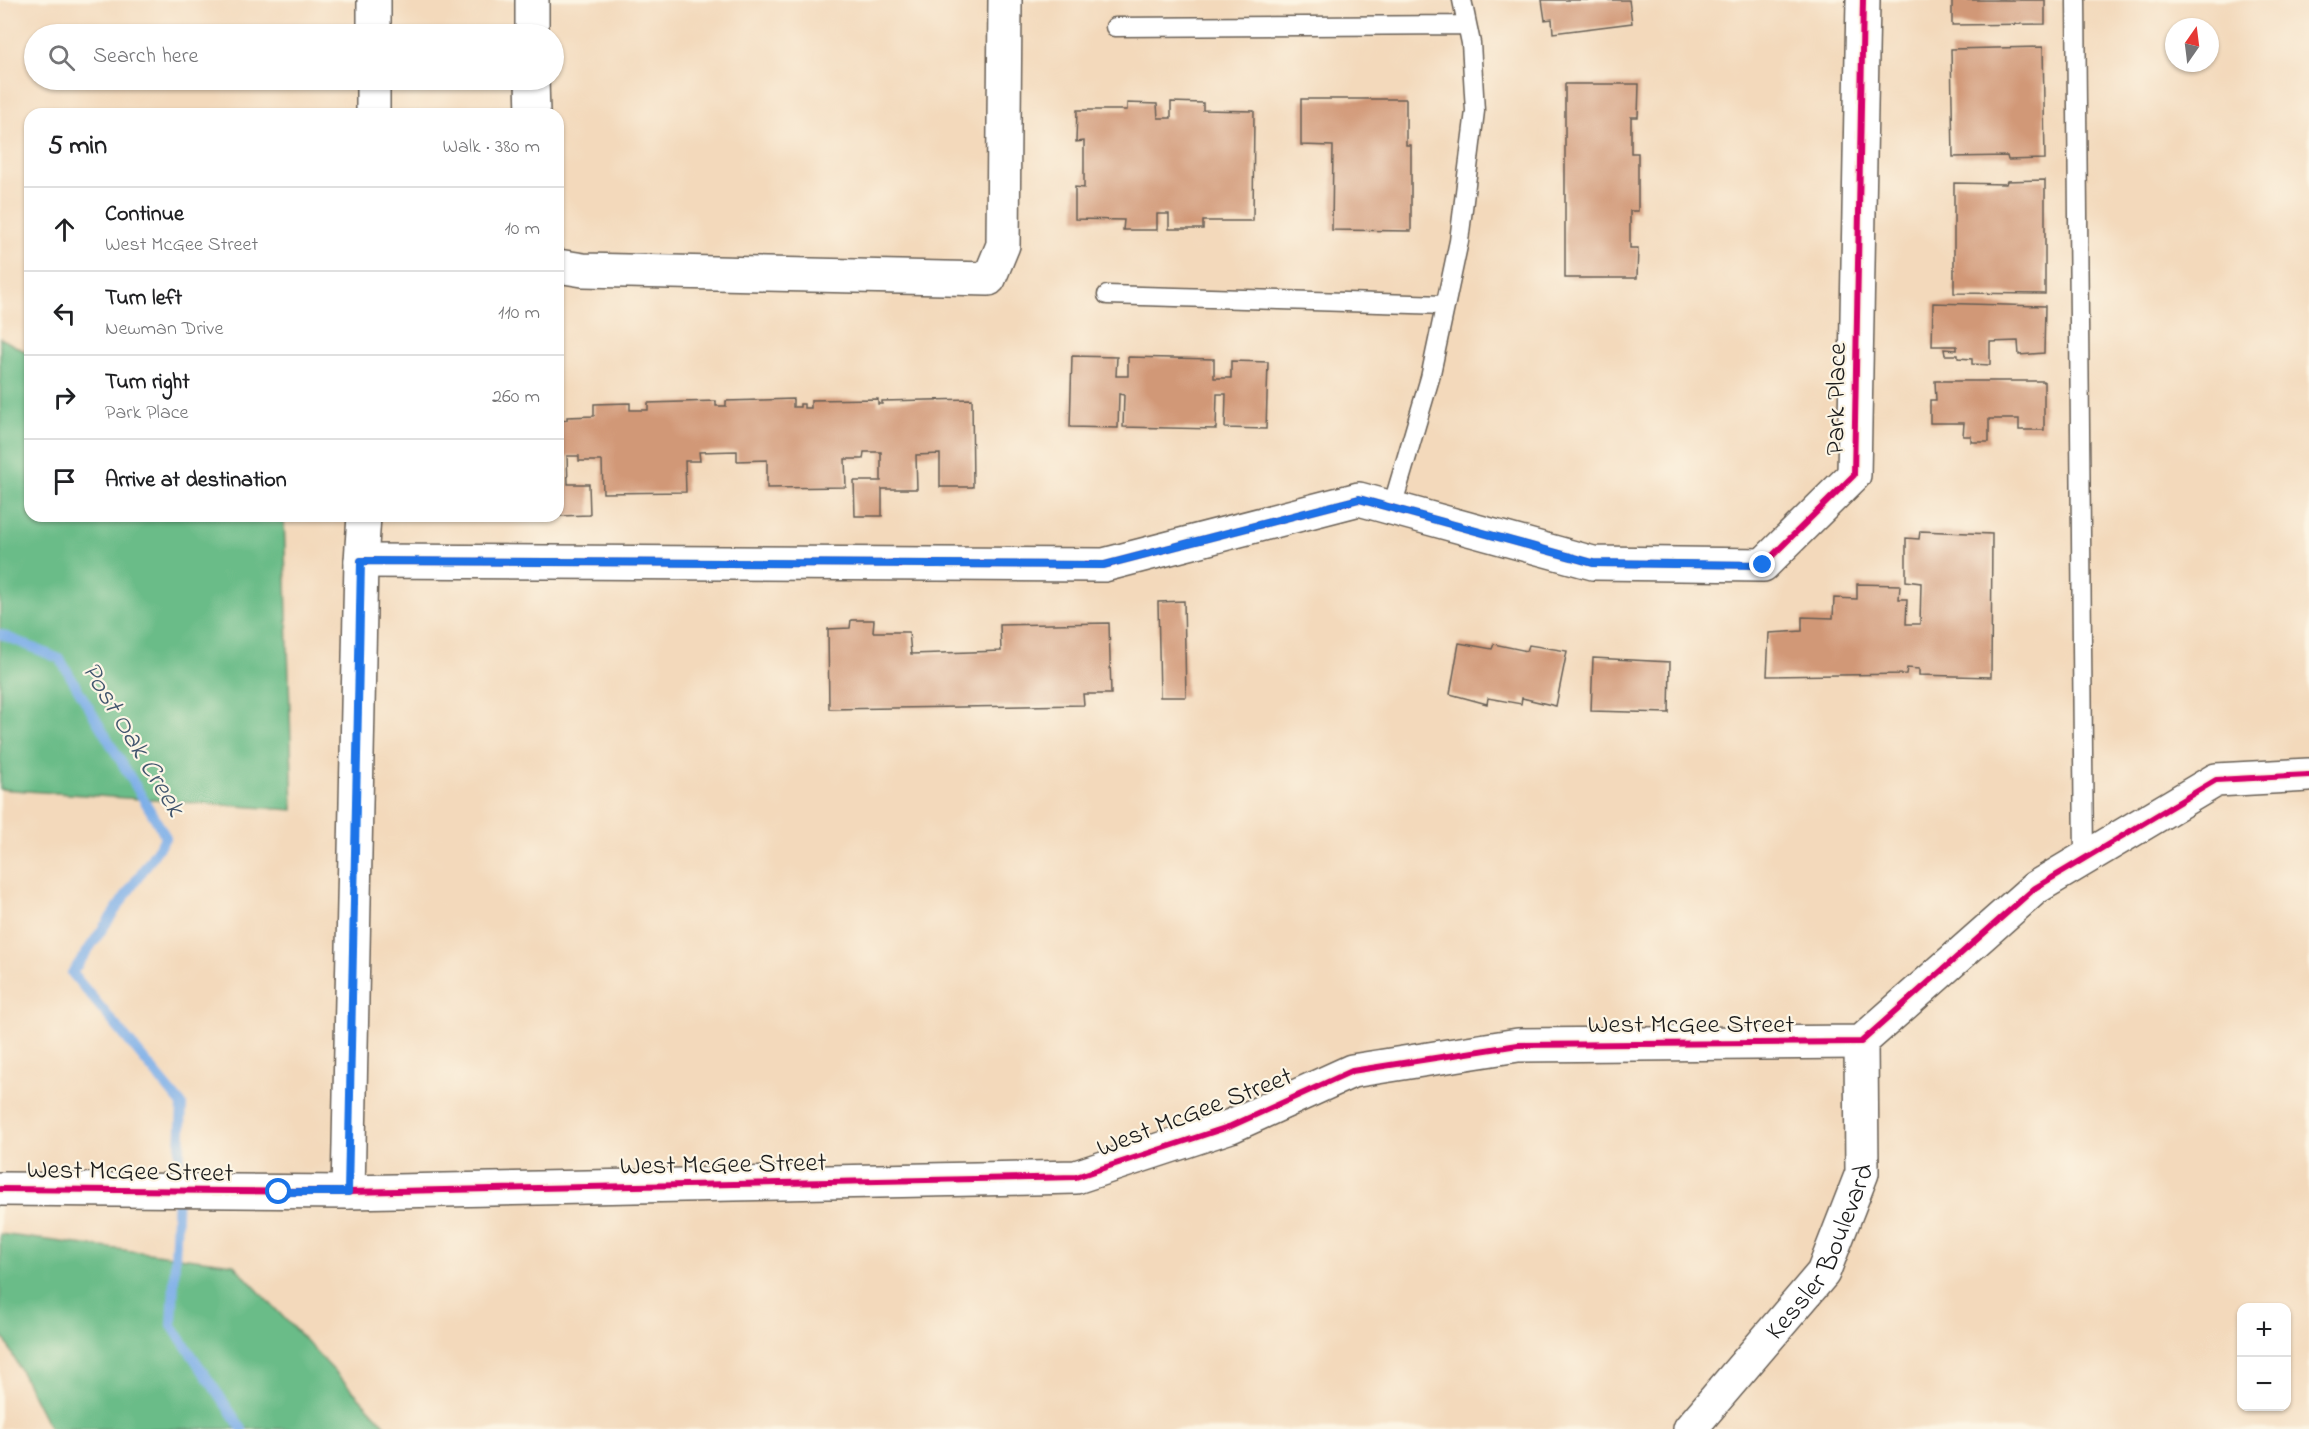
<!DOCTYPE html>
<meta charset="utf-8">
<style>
:root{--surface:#fff;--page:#f2f2f2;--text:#202124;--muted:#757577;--line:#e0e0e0}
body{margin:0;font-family:"Indie Flower",sans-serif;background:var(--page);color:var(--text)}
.controls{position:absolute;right:18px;bottom:18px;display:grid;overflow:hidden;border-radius:12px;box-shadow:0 2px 4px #0004}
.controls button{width:54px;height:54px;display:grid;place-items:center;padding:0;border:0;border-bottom:2px solid var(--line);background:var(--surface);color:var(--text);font:30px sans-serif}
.compass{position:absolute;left:2165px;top:18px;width:54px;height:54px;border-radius:50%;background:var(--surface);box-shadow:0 2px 4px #0004;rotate:14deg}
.stop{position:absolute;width:18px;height:18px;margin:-14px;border:4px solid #1a73e8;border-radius:50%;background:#fff}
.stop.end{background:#1a73e8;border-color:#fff;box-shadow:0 2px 6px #0008}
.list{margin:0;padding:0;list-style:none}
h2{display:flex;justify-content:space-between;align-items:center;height:78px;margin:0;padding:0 24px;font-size:26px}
h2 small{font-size:20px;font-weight:400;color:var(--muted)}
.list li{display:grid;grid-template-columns:39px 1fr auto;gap:18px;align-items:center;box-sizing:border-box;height:84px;padding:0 24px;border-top:2px solid var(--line)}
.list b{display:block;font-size:22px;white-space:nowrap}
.list p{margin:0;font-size:20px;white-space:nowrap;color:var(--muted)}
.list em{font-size:20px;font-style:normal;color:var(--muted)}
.icon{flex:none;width:33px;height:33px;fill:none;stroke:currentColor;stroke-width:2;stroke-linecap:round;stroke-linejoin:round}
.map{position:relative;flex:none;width:2309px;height:1429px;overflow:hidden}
.search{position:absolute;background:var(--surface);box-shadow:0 2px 4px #0004;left:24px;top:24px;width:540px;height:66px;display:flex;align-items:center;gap:15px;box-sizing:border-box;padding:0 21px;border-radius:33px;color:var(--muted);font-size:22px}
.panel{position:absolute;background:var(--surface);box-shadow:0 2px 4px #0004;left:24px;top:108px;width:540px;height:414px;border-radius:18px}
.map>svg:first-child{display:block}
</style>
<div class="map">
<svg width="2309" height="1429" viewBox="0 0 2309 1429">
<rect width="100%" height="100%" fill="#fcf5e5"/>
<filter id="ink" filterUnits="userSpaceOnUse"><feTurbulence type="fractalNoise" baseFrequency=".0167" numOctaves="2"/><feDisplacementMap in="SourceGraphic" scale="12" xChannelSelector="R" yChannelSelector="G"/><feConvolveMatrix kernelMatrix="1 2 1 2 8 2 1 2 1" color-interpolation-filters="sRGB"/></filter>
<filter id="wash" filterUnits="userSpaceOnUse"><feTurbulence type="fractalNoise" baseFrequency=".008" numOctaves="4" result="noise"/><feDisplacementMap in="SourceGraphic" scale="24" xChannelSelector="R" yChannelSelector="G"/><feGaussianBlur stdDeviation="1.35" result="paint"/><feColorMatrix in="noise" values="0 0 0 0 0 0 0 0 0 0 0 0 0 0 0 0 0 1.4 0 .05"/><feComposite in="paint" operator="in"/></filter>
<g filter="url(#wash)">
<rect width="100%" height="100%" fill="#f3d9bb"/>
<path fill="#6bbc88" stroke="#446c52" stroke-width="1.5" d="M 0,338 L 30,354 L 30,516 L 284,516 L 293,810 L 0,789 Z
M 0,1234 L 233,1264 L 389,1429 L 50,1429 L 0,1330 Z"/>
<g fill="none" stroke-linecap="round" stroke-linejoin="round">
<path stroke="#7caee8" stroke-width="10" d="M 0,634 L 60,659 L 166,837 L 72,973 L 182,1105 L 172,1326 L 242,1429"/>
</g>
<g id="blocks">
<path fill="#d19877" d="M 1542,0 L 1629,0 L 1632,23 L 1553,33 L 1552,19 L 1545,20 Z
M 1952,0 L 2045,0 L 2045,24 L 1952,25 Z
M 2043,47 L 2045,159 L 2008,160 L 2007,156 L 1953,157 L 1951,49 Z
M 1565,84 L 1639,84 L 1638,117 L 1631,117 L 1631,153 L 1638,153 L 1638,211 L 1630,211 L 1630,248 L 1638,248 L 1637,278 L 1565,278 Z
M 1301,99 L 1406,99 L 1406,145 L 1411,145 L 1411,231 L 1332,230 L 1333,146 L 1301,145 Z
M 1171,102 L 1203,103 L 1203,110 L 1254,111 L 1253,221 L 1203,221 L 1203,229 L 1169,229 L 1169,214 L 1157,214 L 1157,230 L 1123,230 L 1124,220 L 1075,219 L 1075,187 L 1084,188 L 1084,141 L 1076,142 L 1077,110 L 1127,110 L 1127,103 L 1157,104 L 1158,118 L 1171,118 Z
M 2045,180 L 2045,294 L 1954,293 L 1954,183 L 2006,184 L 2007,181 Z
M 1933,303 L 2045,306 L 2044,353 L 2019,355 L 2018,341 L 1990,342 L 1990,365 L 1972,364 L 1972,359 L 1958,358 L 1958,355 L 1945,355 L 1944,349 L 1957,350 L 1957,346 L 1932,346 Z
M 1072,356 L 1117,357 L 1116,376 L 1128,376 L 1128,357 L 1214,359 L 1214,378 L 1231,378 L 1231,361 L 1268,362 L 1266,429 L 1225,428 L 1226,394 L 1217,394 L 1216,429 L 1123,427 L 1124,395 L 1119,394 L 1118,428 L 1070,427 Z
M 1935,381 L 2044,381 L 2044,430 L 2019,430 L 2019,419 L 1989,419 L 1989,442 L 1971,442 L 1971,436 L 1963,436 L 1964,423 L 1930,423 L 1930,400 L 1936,400 Z
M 793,399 L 793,407 L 800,407 L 800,404 L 804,404 L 804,408 L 811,408 L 811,400 L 878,399 L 878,404 L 882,404 L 882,401 L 972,399 L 973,487 L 940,487 L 940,454 L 916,455 L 917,489 L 882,489 L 882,516 L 855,516 L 854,481 L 881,481 L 881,452 L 864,452 L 863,459 L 845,459 L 846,487 L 767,488 L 767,460 L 737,461 L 737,451 L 699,452 L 700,461 L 685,461 L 686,492 L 603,493 L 602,461 L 579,461 L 579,456 L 567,456 L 568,484 L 589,484 L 590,515 L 558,516 L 558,421 L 567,420 L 567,417 L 594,416 L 594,404 L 630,403 L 630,410 L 648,410 L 648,403 L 716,401 L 716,406 L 726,406 L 726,401 Z
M 1920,531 L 1992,534 L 1991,677 L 1919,675 L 1919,669 L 1907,668 L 1906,674 L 1767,676 L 1769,633 L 1802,631 L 1802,617 L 1833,618 L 1834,598 L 1857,599 L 1857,584 L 1900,585 L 1899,599 L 1907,599 L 1906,624 L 1920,624 L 1921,583 L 1906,581 L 1906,538 L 1919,539 Z
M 1184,601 L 1186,697 L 1160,697 L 1158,602 Z
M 851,620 L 874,620 L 873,632 L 909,632 L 911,654 L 1001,651 L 1000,625 L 1109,623 L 1111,694 L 1083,694 L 1084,705 L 829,709 L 828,629 L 850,628 Z
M 1459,643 L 1492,649 L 1494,644 L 1527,651 L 1529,645 L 1567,651 L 1556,706 L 1522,698 L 1521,704 L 1488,698 L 1487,704 L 1450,694 Z
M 1593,658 L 1670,662 L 1669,713 L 1591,711 Z"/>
</g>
</g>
<g filter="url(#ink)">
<use href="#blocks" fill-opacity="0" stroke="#675e54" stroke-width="1.5"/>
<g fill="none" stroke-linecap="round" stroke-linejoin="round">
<defs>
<path id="service" d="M 2076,0 L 2084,859
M 1115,27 L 1467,25
M 1107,295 L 1445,305
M 1392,507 L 1430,378 L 1459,241 L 1475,111 L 1471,43 L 1462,0"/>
<g id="minor">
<path d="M 532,0 L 532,34"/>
<path d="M 374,34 L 374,0"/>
<path d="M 532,80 L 533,114"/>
<path d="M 373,114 L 373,80"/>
<path d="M 558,266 L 583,270 L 989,279 L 1003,245 L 1005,0"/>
<path d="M 361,561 L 1104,565 L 1359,499 L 1593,563 L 1763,565 L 1854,475 L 1863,0"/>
<path d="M 348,1192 L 361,561 L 364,516"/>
<path id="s1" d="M 1690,1429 L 1823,1273 L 1862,1173 L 1861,1042"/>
</g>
<path id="tertiary" d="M 0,1189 L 348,1192 L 1076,1177 L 1231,1126 L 1352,1071 L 1518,1045 L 1861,1042 L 2035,888 L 2216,780 L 2309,775"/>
</defs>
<use href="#service" stroke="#675e54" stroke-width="21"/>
<use href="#minor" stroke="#675e54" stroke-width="36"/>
<use href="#tertiary" stroke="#675e54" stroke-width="36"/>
<use href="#service" stroke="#fff" stroke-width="18"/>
<use href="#minor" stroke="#fff" stroke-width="33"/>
<use href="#tertiary" stroke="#fff" stroke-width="33"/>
<defs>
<path id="cycleway" d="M 361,561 L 1104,565 L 1359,499 L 1593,563 L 1763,565 L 1854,475 L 1863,0
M 0,1189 L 348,1192 L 1076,1177 L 1231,1126 L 1352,1071 L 1518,1045 L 1861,1042 L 2035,888 L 2216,780 L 2309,775"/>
</defs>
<use href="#cycleway" stroke="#fcf5e5" stroke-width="10"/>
<use href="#cycleway" stroke="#d6006c" stroke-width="6"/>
</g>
</g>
<g fill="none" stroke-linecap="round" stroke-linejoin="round" filter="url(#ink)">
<path stroke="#1a73e8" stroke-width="8" d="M 279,1192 L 348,1192 L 361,561 L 1104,565 L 1359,499 L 1593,563 L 1763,565"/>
</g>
<g text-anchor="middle" stroke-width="4.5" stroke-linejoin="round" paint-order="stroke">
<g font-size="27" fill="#1c1c1c" stroke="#fcf5e5">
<text transform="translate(1835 399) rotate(-89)" y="9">Park Place</text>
<text x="1691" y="1032">West McGee Street</text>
<text transform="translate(1194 1111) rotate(-21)" y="9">West McGee Street</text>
<text transform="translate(723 1163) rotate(-1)" y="9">West McGee Street</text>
<text transform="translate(130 1170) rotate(1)" y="9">West McGee Street</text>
<text dy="9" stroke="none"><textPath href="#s1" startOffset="222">Kessler Boulevard</textPath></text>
</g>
<g font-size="28" font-style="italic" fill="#42566e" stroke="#fcf5e5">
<text transform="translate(135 738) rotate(59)" y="10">Post Oak Creek</text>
</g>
</g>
</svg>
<div class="controls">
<button>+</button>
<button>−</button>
</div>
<svg class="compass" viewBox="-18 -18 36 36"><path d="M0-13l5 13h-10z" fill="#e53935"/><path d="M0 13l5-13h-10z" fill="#757577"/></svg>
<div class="stop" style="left:279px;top:1192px"></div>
<div class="stop end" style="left:1763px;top:565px"></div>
<div class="search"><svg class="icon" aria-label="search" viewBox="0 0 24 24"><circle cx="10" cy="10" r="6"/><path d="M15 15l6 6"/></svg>Search here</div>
<section class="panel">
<h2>5 min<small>Walk · 380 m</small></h2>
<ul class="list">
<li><svg class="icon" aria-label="ahead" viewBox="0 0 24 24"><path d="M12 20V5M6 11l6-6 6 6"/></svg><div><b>Continue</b><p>West McGee Street</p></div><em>10 m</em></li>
<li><svg class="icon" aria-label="left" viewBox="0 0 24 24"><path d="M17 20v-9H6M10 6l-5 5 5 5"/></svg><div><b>Turn left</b><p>Newman Drive</p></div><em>110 m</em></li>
<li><svg class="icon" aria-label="right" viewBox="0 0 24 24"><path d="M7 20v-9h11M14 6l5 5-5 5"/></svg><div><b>Turn right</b><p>Park Place</p></div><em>260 m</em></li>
<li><svg class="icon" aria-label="arrive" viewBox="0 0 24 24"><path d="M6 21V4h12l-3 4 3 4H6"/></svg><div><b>Arrive at destination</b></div></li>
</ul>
</section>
</div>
